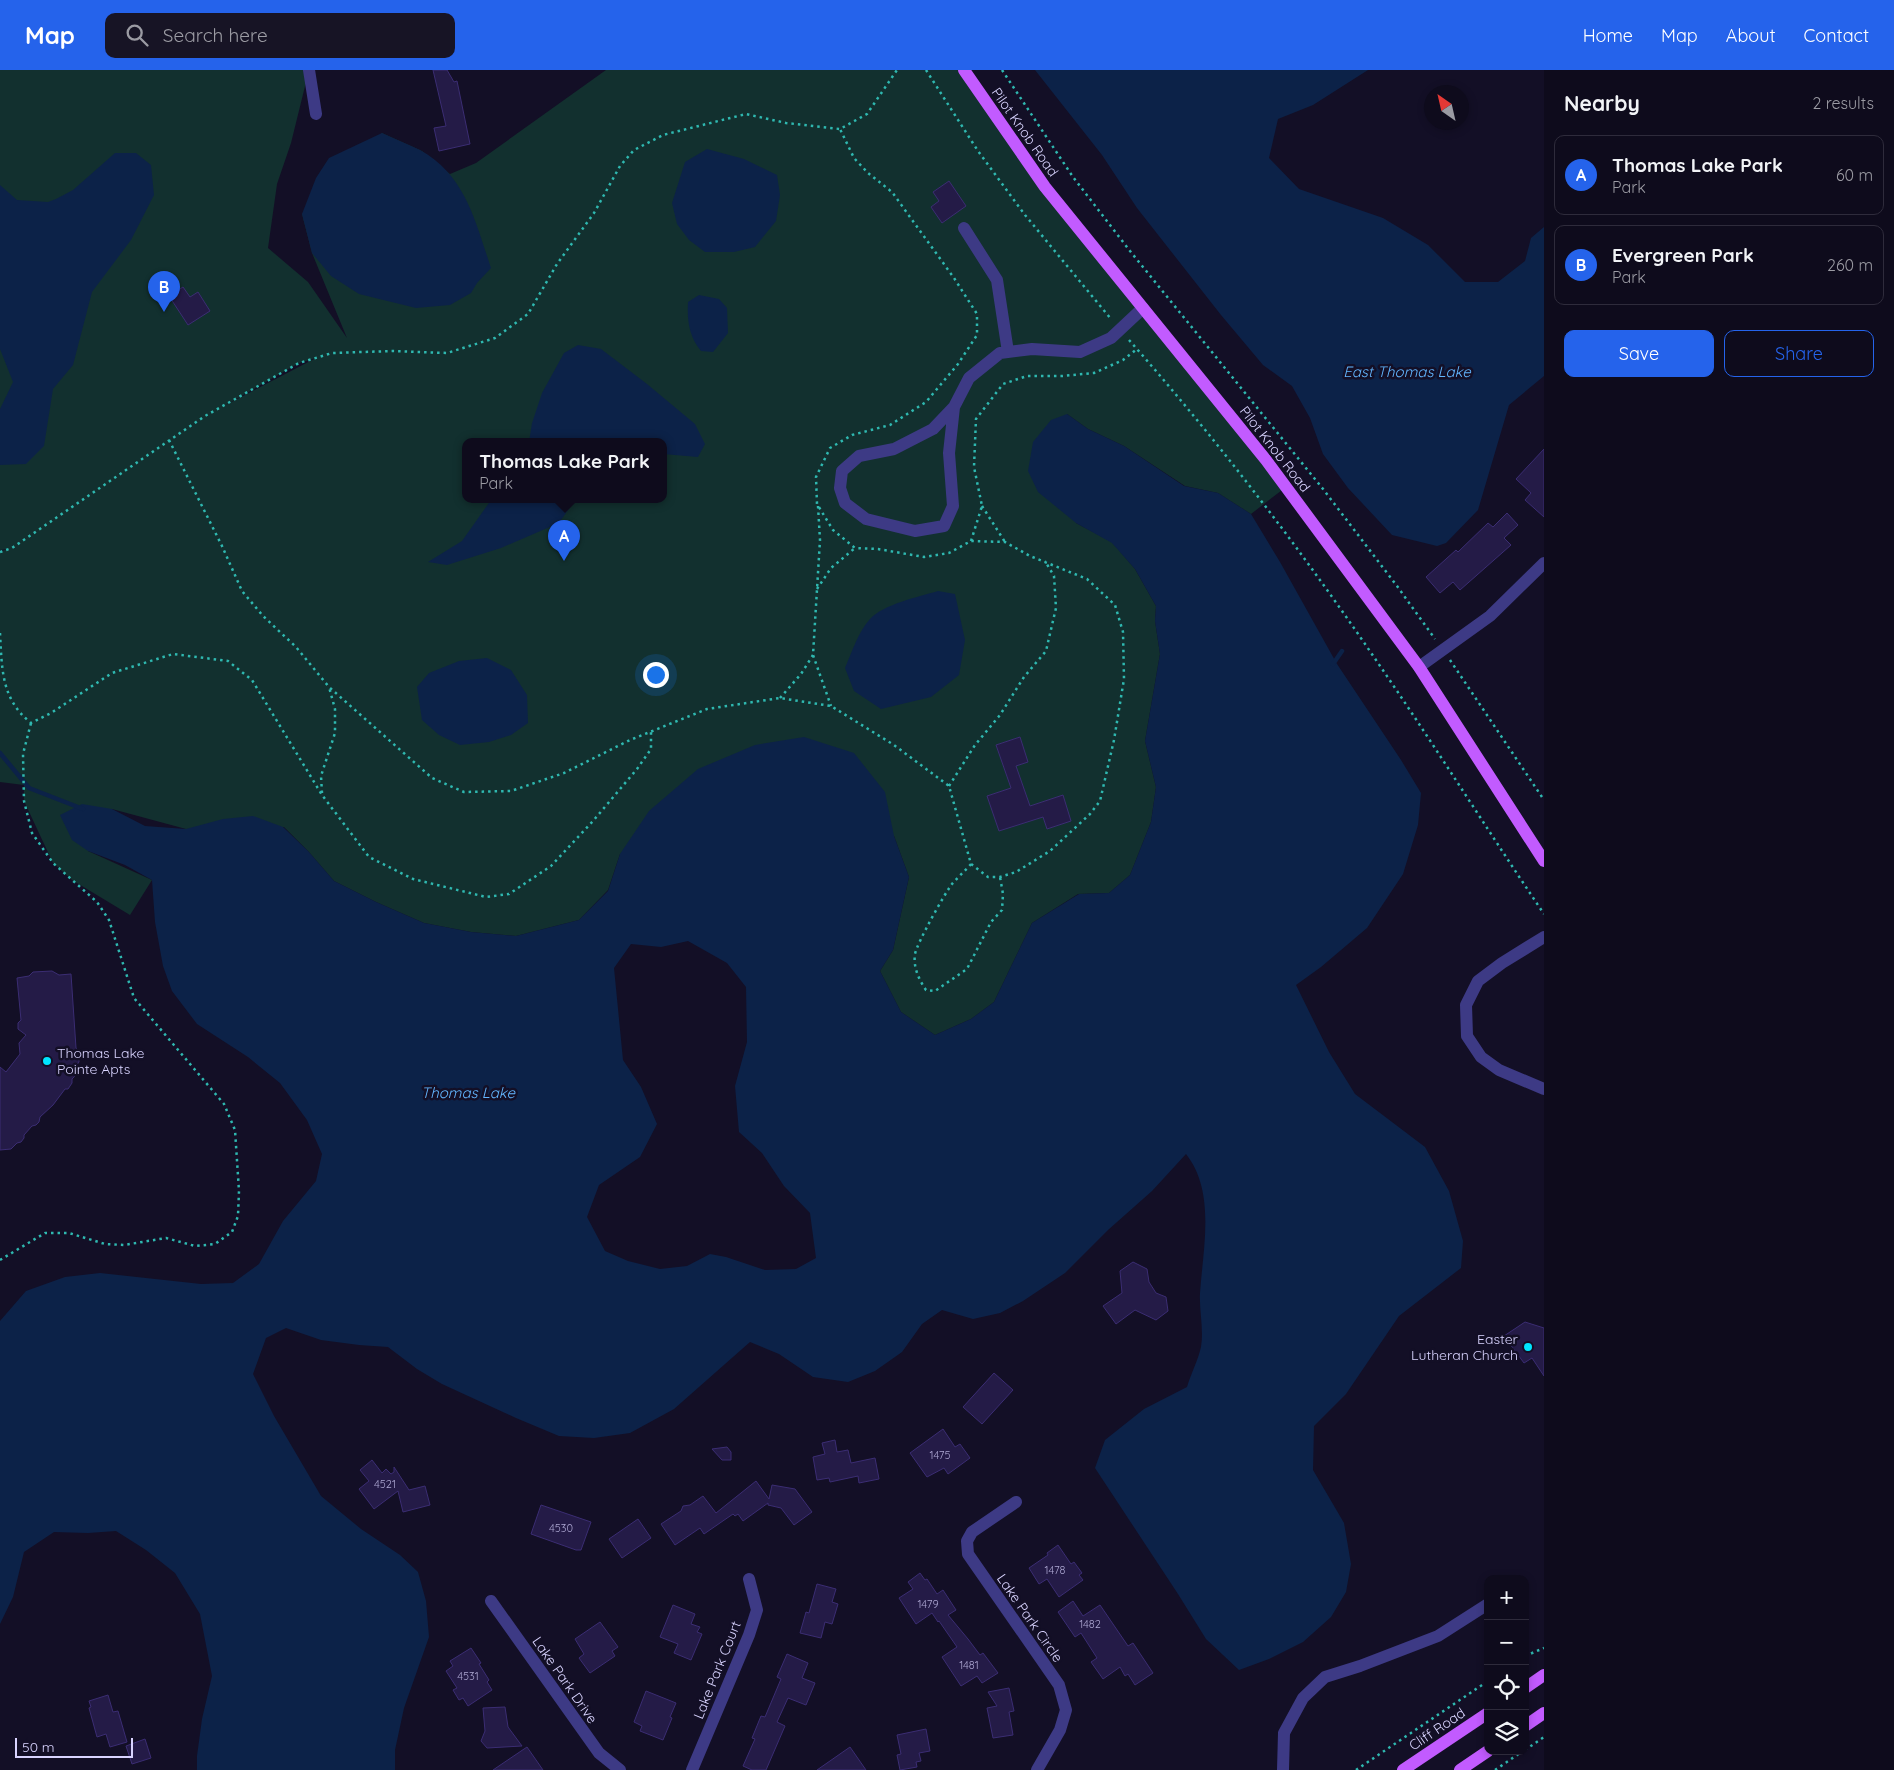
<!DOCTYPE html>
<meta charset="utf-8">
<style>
:root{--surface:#0e0b1c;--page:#171425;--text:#f1f3f6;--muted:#9b9ba3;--line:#2e2b3b;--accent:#2563eb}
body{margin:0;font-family:Quicksand,sans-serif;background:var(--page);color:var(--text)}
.controls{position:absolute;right:15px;bottom:15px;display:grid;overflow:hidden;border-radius:10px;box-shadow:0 2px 8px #0003}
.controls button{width:45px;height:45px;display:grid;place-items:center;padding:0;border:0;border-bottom:1px solid var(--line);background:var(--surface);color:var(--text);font:25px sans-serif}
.compass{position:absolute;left:1424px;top:15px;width:45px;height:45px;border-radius:50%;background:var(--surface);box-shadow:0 2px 8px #0003;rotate:326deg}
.scale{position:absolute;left:15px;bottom:12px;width:118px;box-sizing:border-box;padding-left:5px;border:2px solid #d9d4ff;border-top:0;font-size:14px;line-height:18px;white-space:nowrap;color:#d9d4ff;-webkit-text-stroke:4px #130f26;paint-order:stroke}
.you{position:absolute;left:655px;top:604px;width:18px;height:18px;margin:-12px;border:4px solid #fff;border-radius:50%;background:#1a73e8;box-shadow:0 0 0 8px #1a73e833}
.badge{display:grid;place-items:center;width:32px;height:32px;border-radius:50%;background:var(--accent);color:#fff;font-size:16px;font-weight:700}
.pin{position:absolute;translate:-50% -41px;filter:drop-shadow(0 1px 2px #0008)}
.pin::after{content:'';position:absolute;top:26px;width:18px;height:15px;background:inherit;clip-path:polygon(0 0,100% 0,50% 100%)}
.popup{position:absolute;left:462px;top:368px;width:205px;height:65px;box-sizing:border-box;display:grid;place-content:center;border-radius:10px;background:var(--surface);filter:drop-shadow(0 1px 4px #0005);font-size:16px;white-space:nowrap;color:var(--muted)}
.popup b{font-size:19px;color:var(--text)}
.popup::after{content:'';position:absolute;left:50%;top:100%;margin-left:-10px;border:10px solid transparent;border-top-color:var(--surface)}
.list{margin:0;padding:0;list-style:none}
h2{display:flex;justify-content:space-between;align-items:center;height:65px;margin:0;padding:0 20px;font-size:21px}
h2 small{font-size:16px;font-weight:400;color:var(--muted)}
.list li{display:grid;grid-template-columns:32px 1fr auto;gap:15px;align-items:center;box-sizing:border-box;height:80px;margin:0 10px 10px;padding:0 10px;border:1px solid var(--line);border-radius:10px}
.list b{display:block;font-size:19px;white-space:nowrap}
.list p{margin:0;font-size:16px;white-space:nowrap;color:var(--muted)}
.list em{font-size:16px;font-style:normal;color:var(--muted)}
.actions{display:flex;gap:10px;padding:15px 20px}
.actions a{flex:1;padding:11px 0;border:1px solid var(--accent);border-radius:10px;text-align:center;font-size:18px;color:var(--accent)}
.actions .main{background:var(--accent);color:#fff}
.icon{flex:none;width:28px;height:28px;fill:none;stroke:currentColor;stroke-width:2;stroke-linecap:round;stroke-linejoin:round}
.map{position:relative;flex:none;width:1544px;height:1700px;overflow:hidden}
header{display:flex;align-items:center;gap:30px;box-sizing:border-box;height:70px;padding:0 25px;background:var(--accent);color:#fff}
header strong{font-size:24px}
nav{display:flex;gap:28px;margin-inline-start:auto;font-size:18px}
.search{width:350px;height:45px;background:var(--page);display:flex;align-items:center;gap:12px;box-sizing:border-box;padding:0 18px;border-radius:10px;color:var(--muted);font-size:19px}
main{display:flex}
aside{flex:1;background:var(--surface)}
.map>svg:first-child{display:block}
</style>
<header>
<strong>Map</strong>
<div class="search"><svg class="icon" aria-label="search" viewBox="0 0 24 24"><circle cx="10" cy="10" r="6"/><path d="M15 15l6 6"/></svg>Search here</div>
<nav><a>Home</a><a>Map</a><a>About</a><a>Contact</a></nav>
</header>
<main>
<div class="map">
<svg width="1544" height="1700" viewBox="0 0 1544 1700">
<rect width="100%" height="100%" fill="#130f26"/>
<path fill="#12302f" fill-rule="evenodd" d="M 0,0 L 309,0 L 291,73 L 277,114 L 268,178 L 308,212 L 347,268 L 312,183 L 302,144 L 382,63 L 422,81 L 450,104 L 476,93 L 606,0 L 964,0 L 1045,117 L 1286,417 L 1251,444 L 1218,423 L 1185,416 L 1124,376 L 1088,359 L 1067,344 L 1076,453 L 1112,472 L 1135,499 L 1156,536 L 1155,551 L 1160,584 L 1145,671 L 1156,717 L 1151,752 L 1130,805 L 1109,823 L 1078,824 L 1032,853 L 994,932 L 971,949 L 935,965 L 901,942 L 880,901 L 893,880 L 909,807 L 894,766 L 620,784 L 608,820 L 579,850 L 516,866 L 471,862 L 424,853 L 376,832 L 334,811 L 308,781 L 284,757 L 186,759 L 112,739 L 88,781 L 152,810 L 130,845 L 72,810 L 53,793 L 24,731 L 24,715 L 0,712 L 0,482 L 7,479 L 0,480 ZM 316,288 L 224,336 L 299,293 ZM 465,372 L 663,372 L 663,430 L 465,430 Z"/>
<path fill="#0c2248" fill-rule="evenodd" d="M 1035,0 L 1368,0 L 1313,35 L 1278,49 L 1269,88 L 1299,119 L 1383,148 L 1428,175 L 1465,212 L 1498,212 L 1525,191 L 1531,168 L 1544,157 L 1544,306 L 1509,335 L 1478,440 L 1446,473 L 1437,476 L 1392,465 L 1348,418 L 1323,384 L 1310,348 L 1292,316 L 1263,295 L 1221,245 L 1137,138 L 1102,85 Z
M 382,63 C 394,69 408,74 420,80 C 466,105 476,154 491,198 L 477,213 L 471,223 L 450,235 L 416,238 L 359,224 L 331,206 L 312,183 L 302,144 L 316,108 L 329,88 Z
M 707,79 L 744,89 L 777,105 L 780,125 L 776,151 L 755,177 L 734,182 L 705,182 L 689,170 L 677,154 L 672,133 L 685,92 Z
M 115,83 L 136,83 L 151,95 L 154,125 L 131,170 L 92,222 L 73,295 L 53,319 L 44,376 L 26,394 L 0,395 L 0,339 L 13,312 L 0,279 L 0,115 L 17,130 L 48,132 L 56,129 L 73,120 Z
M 699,225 L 719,229 L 727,238 L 728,263 L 713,282 L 701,281 C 689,266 687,251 688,232 Z
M 578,275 L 601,279 L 647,314 L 695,354 L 705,374 L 698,387 L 663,384 L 663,372 L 529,372 L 532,353 L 542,323 L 564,283 Z
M 1067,344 L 1088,359 L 1124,376 L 1184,416 L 1218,423 L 1251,444 L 1280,492 L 1337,594 L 1401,690 L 1421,723 L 1418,755 L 1403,804 L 1367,858 L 1321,897 L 1296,915 L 1329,982 L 1355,1024 L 1425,1077 L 1449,1121 L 1463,1171 L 1461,1198 L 1399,1246 L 1346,1324 L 1314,1356 L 1313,1400 L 1344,1453 L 1351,1494 L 1346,1522 L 1331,1547 L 1303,1572 L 1269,1589 L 1239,1600 L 1206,1569 L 1178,1524 L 1095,1398 L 1105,1370 L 1144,1339 L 1187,1317 C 1191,1304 1198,1290 1201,1277 C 1204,1260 1199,1240 1200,1223 C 1203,1178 1216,1122 1186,1084 L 1152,1121 L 1108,1160 L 1065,1203 L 1023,1231 L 1000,1243 L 973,1249 L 942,1240 L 922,1254 L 902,1282 L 875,1301 L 848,1312 L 813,1307 L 779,1284 L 750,1272 L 674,1339 L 630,1363 L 594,1368 L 559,1366 L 516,1348 L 442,1314 L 417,1299 L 388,1277 L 359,1275 L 321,1270 L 286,1258 L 266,1268 L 253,1304 L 274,1346 L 321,1426 L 361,1459 L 400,1485 L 418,1502 L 426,1531 L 429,1567 L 404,1638 L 395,1680 L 395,1700 L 197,1700 L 197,1686 L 202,1649 L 212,1606 L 200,1544 L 175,1503 L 146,1480 L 116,1461 L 88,1463 L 54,1462 L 24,1482 L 13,1527 L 0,1554 L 0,1251 L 26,1221 L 65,1207 L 100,1203 L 201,1214 L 233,1213 L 259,1194 L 283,1151 L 316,1111 L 322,1084 L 307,1050 L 280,1013 L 248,987 L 197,954 L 172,921 L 163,896 L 155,852 L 152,810 L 125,795 L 88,781 L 72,770 L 60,745 L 82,734 L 112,739 L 145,756 L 186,759 L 223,749 L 253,746 L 283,757 L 308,781 L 334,811 L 376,832 L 424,853 L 471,862 L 516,866 L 579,850 L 608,821 L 620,784 L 649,741 L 698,699 L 755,675 L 804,667 L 854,683 L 885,722 L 894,766 L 909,807 L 893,880 L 880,901 L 901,942 L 935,965 L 971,949 L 994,932 L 1032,853 L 1079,824 L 1109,823 L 1130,805 L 1151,752 L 1156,717 L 1145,671 L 1160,584 L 1155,551 L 1156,536 L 1135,499 L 1112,473 L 1076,453 L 1038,422 L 1028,401 L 1033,372 L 1051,350 ZM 688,871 L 727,893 L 746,917 L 747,972 L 735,1016 L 739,1062 L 762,1083 L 784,1116 L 810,1143 L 816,1188 L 796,1199 L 765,1200 L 726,1187 L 710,1184 L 687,1196 L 660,1199 L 628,1191 L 605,1181 L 587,1147 L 599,1115 L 640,1087 L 657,1054 L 641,1017 L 623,990 L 614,898 L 631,874 L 661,877 Z
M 491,430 L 575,430 L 559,453 L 501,478 L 447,495 L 428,492 L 462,471 Z
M 938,521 L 955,524 L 965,570 L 959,605 L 931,627 L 881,639 L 854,621 L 845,598 C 852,582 858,562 870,549 C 884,534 918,527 938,521 Z
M 487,588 L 511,600 L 527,625 L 528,653 L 511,665 L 489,672 L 460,675 L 439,665 L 422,650 L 417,617 L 429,603 L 459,591 Z"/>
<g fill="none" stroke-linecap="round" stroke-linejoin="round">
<path stroke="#0c2248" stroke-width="4.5" d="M 1333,594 L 1342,581
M 0,683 L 29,718 L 83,739"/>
</g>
<path fill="#241b47" stroke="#3b2d73" d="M 433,0 L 447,0 L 454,12 L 457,11 L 470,74 L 439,81 L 434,58 L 446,56 Z
M 949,111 L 966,136 L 942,153 L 931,137 L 939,131 L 933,122 Z
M 183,217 L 190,227 L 198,222 L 210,241 L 188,255 L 169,226 Z
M 1544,379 L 1544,447 L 1525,430 L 1531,423 L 1516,409 Z
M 1507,443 L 1518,455 L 1504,468 L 1511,475 L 1460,520 L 1453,512 L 1440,523 L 1426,507 L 1456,480 L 1458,482 L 1488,453 L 1493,457 Z
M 1020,667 L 1028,692 L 1016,696 L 1030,736 L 1063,725 L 1071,751 L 1047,759 L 1043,747 L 999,761 L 987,726 L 1011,718 L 996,675 Z
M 52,901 L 59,905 L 71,904 L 76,978 L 78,980 L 79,992 L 76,996 L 77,1004 L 72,1009 L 72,1013 L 68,1019 L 65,1019 L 53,1035 L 40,1047 L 39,1052 L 36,1055 L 32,1056 L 24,1065 L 24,1068 L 21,1072 L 17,1073 L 11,1079 L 0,1080 L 0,997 L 6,1002 L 20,984 L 19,973 L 26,965 L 18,959 L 18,953 L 21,950 L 17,908 L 29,906 L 33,902 Z
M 1133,1192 L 1147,1199 L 1149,1212 L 1156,1223 L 1166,1227 L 1168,1241 L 1156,1250 L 1135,1240 L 1116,1254 L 1103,1236 L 1122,1223 L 1120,1201 Z
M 1525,1252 L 1544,1258 L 1544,1306 L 1532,1288 L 1524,1293 L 1504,1266 Z
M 994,1303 L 1013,1320 L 982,1354 L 963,1337 Z
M 943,1359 L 955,1377 L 960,1374 L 970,1388 L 948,1404 L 944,1398 L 927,1407 L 910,1383 Z
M 835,1370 L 837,1382 L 848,1380 L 851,1393 L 875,1388 L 879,1409 L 859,1413 L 858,1406 L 830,1412 L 829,1408 L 817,1410 L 813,1387 L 825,1384 L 822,1373 Z
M 727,1377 L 731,1382 L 731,1390 L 722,1390 L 712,1379 Z
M 372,1390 L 382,1403 L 386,1399 L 391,1404 L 394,1402 L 394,1397 L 409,1420 L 425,1416 L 430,1435 L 403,1442 L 398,1421 L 374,1439 L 359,1419 L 369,1411 L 360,1400 Z
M 756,1411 L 769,1429 L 772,1415 L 795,1419 L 812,1442 L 794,1455 L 781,1438 L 768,1435 L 768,1433 L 743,1451 L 738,1444 L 735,1446 L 733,1444 L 704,1464 L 700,1458 L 675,1475 L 661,1454 L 681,1441 L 683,1436 L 690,1435 L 703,1426 L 716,1443 Z
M 541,1435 L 591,1452 L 581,1480 L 576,1480 L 531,1464 Z
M 638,1449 L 651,1468 L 622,1488 L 609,1469 Z
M 1058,1475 L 1071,1494 L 1074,1492 L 1082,1503 L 1079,1505 L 1083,1510 L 1059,1527 L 1047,1509 L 1039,1514 L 1029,1498 L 1048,1485 L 1047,1483 Z
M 920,1503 L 925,1510 L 927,1509 L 937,1524 L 943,1520 L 956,1540 L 948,1545 L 968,1569 L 980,1585 L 983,1583 L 998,1603 L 982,1613 L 977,1606 L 961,1616 L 942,1587 L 957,1577 L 939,1551 L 938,1552 L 932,1543 L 916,1554 L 899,1528 L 913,1519 L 908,1512 Z
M 817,1514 L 836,1519 L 832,1532 L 838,1534 L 832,1554 L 825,1552 L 821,1568 L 800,1563 L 806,1542 L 809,1543 Z
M 1073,1531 L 1083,1546 L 1100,1535 L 1128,1576 L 1133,1573 L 1153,1603 L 1135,1615 L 1128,1604 L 1125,1606 L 1120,1597 L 1103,1609 L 1091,1592 L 1097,1588 L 1081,1563 L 1075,1567 L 1058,1542 Z
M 673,1535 L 695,1544 L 691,1554 L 700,1557 L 697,1562 L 702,1564 L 691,1590 L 674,1583 L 678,1574 L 660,1567 Z
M 600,1552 L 618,1577 L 612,1581 L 615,1586 L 590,1603 L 579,1588 L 584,1584 L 575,1569 Z
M 471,1578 L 481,1593 L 479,1594 L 489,1610 L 487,1612 L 492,1620 L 468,1636 L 463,1628 L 459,1630 L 453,1620 L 457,1618 L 446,1601 L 453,1596 L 450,1591 Z
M 787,1584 L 808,1593 L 802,1608 L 815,1613 L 806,1635 L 788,1628 L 777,1652 L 785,1656 L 766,1700 L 752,1700 L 743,1696 L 755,1669 L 752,1668 L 761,1646 L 765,1647 L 781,1609 L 777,1607 Z
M 1009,1618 L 1014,1641 L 1009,1642 L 1013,1665 L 993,1668 L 987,1638 L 997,1636 L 988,1622 Z
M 646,1621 L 676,1633 L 670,1647 L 672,1648 L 663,1670 L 640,1661 L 642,1656 L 634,1652 Z
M 108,1625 L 113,1642 L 118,1641 L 127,1672 L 110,1677 L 106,1664 L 97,1667 L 89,1638 L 91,1637 L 89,1631 Z
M 505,1637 L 508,1657 L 522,1676 L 487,1678 L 481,1671 L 485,1661 L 483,1638 Z
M 926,1659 L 930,1681 L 919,1683 L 921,1691 L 916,1692 L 917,1697 L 900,1700 L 897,1685 L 901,1684 L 897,1665 Z
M 145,1669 L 151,1688 L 132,1694 L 126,1676 Z
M 527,1677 L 543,1700 L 493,1700 Z
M 850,1677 L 866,1700 L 817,1700 Z"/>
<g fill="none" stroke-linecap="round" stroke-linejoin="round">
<path stroke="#2fb8b0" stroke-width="2.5" stroke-dasharray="2.5 4" stroke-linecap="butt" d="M 926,0 L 978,81 L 1025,145 L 1111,249
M 1002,0 L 1073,107 L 1130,181 L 1323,419 L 1397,516 L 1435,569
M 1129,270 C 1219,372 1302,481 1378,593 C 1435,676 1488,761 1544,844
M 169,370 L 222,476 L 242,521 L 263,546 L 296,577 L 329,617 L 432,708 L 464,722 L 511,721 L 564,703 L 630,670 L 707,639 L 780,628 L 831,636 L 894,675 L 949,716 L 971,794 L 988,807 L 1000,807 L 1016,802 L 1050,781 L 1090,744 L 1100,731 L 1114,670 L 1124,609 L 1123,562 L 1115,535 L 1087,509 L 1030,486 L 1005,472 L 971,471 L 949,483 L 924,487 L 878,479 L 855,478 L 833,460 L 817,434 L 816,407 L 830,378 L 852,365 L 890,355 L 926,332 L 958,294 L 977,265 L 977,244 L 954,208 L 892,122 L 868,103 L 854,88 L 840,59
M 818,436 L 820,470 L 813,585 L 831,636
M 982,436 L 1005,472
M 971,471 L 982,436 L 974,397 L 976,349 L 1003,314 L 1027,306 L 1062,306 L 1094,303 L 1123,290 L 1137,279
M 0,482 L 12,478 L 205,346 L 299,293 L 332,283 L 393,281 L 447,283 L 495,268 L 528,244 L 557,194 L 594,143 L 620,96 L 634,80 L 663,65 L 746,44 L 786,53 L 840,59 L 867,44 L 897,0
M 817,519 L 831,498 L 855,478
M 0,563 C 2,599 1,629 31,653 L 51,643 L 112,603 L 173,584 L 228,591 L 252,610 L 322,725 L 369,787 L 413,809 L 486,827 L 509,824 L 551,796 L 593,751 L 637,699 L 651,679 L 651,662
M 1450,590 L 1544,730
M 780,628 L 801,604 L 813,585
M 949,716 L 975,675 L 1000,645 L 1024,607 L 1046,581 L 1056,538 L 1054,506 L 1045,491
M 322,723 L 321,706 L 335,663 L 335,639 L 329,617
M 971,794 C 965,801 958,807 952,814 C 945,823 917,873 915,884 C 913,897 919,910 926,920 L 935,921 L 967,899 L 991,852 L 1002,840 L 1003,824 L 1000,807
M 0,1190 L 45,1163 L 69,1163 L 105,1174 L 124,1175 L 166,1168 L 195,1176 L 215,1174 L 232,1162 L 238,1146 L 239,1121 L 235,1060 L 224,1034 L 134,928 L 109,850 L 97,832 L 53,793 L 32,763 L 24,731 L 23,684 L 31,653
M 1525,1586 L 1544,1578
M 1525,1680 L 1544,1667
M 1356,1700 L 1488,1611
M 1495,1700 L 1523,1681"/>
<path stroke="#3d3a85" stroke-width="12" d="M 309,0 L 316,44
M 964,158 L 997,210 L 1008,282
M 954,337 L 949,383 L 953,436 L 944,456 L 915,461 L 866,449 L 845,433 L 840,418 L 842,401 L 859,386 L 894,379 L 933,359 L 954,337 L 969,308 L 1000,283 L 1032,279 L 1080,282 L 1111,268 L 1143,238
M 1419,597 L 1490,546 L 1544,493
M 1544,867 L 1502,893 L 1478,911 L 1466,935 L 1467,966 L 1481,987 L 1499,1000 L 1544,1019
M 1016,1432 L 972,1462 L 967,1471 L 968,1484 L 1059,1615 L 1066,1640 L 1060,1660 L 1037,1700
M 491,1531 L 599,1683 L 620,1700
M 692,1700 L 749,1565 L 757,1540 L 749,1509
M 1283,1700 L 1284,1663 L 1303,1628 L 1325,1607 L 1360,1596 L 1438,1566 L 1488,1534"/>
<path stroke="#c25bff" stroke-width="12" d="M 964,0 L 1045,117 L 1266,390 L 1419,597 L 1544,791
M 1525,1618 L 1544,1605
M 1525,1656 L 1544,1643
M 1403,1700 L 1488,1643
M 1460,1700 L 1488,1681"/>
</g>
<g fill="#00e5ff" stroke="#130f26" stroke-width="2">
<circle cx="47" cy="991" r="5"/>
<circle cx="1528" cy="1277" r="5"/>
</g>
<g text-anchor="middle" stroke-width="5" stroke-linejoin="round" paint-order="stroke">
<g font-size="11" fill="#aca6d1">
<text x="940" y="1389">1475</text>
<text x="385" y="1418">4521</text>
<text x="561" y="1462">4530</text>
<text x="1055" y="1504">1478</text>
<text x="928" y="1538">1479</text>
<text x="1090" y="1558">1482</text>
<text x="969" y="1599">1481</text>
<text x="468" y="1610">4531</text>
</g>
<g font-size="14" fill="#d9d4ff" stroke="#130f26">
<text transform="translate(1025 62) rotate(55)" y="5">Pilot Knob Road</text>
<text transform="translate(1275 379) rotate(52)" y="5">Pilot Knob Road</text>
<text transform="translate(1030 1548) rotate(55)" y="5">Lake Park Circle</text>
<text transform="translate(717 1600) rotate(-68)" y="5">Lake Park Court</text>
<text transform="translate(565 1610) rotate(55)" y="5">Lake Park Drive</text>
<text transform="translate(1437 1659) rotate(-34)" y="5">Cliff Road</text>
</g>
<g font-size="14" fill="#d9d4ff" stroke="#130f26" text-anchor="start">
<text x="57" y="988">Thomas Lake<tspan x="57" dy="16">Pointe Apts</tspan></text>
<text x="1518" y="1274" text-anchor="end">Easter<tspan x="1518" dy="16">Lutheran Church</tspan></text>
</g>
<g font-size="15" font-style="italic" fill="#62b6ff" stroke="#130f26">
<text x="1407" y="307">East Thomas Lake</text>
<text x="468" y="1028">Thomas Lake</text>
</g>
</g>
</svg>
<div class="controls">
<button>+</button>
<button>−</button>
<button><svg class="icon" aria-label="locate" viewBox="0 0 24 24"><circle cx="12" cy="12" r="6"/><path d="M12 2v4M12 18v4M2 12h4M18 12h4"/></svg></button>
<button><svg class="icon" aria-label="layers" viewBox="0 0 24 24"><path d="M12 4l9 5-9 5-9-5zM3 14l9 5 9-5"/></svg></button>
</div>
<svg class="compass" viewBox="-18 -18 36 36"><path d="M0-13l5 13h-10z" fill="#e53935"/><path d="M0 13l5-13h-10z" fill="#9b9ba3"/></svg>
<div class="scale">50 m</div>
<div class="you"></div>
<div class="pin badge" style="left:564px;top:491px">A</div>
<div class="popup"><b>Thomas Lake Park</b>Park</div>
<div class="pin badge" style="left:164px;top:242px">B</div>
</div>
<aside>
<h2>Nearby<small>2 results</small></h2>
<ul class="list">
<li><span class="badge">A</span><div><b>Thomas Lake Park</b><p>Park</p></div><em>60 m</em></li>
<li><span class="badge">B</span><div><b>Evergreen Park</b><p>Park</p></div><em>260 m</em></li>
</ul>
<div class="actions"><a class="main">Save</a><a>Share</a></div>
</aside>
</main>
